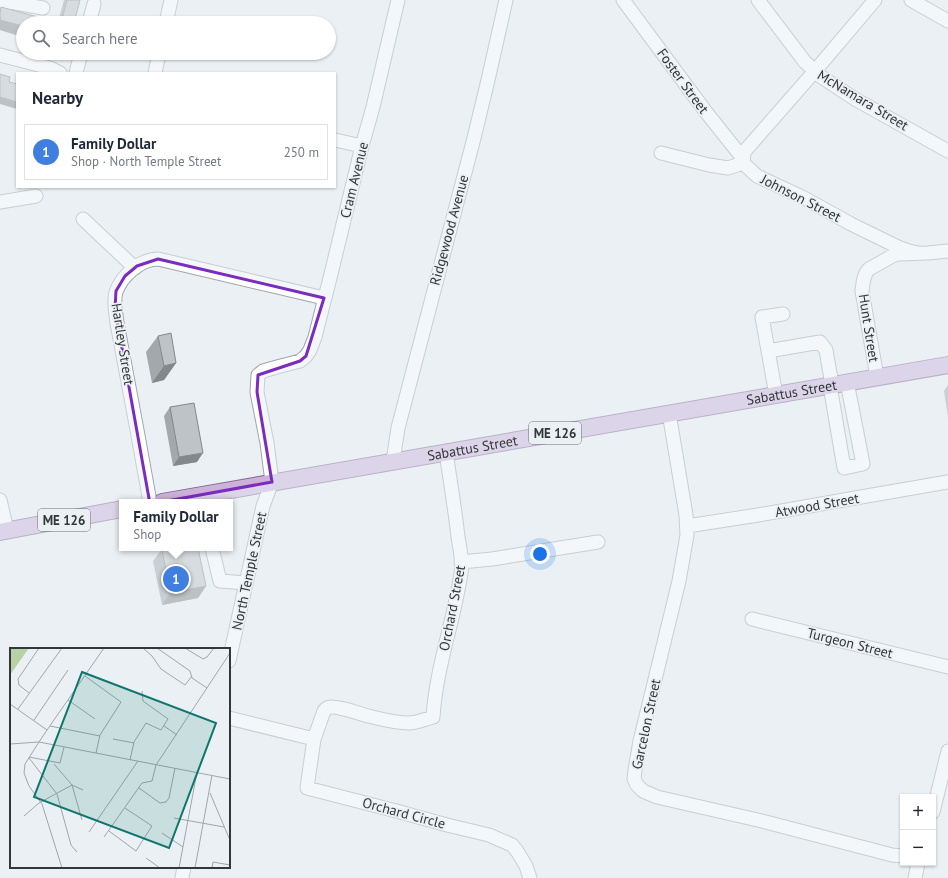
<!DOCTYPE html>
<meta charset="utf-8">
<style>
:root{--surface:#fff;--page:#f2f2f3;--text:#1f2937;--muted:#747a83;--line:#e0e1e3;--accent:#a4612f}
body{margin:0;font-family:"PT Sans",sans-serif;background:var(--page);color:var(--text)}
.controls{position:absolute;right:12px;bottom:12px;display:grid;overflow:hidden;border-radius:0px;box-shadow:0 1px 3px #0004}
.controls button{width:36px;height:36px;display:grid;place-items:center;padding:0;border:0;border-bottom:1px solid var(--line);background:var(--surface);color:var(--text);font:20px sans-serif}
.you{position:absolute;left:540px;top:554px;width:14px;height:14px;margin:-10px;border:3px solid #fff;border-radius:50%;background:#1a73e8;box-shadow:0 0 0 6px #1a73e833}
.badge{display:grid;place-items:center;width:26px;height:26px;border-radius:50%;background:var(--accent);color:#fff;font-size:13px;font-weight:700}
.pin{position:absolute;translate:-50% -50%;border:2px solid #fff;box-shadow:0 1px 4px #0006}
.popup{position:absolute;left:119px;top:499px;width:114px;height:52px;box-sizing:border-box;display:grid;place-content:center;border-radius:0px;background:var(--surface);filter:drop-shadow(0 1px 3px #0005);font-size:13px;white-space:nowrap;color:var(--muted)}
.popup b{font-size:15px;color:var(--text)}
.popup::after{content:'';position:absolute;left:50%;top:100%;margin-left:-8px;border:8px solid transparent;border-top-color:var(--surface)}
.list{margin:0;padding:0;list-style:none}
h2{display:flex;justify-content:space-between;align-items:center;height:52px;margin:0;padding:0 16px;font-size:17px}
h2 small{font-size:13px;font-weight:400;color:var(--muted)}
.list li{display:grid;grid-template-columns:26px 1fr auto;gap:12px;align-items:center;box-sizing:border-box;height:56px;margin:0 8px 8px;padding:0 8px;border:1px solid var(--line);border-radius:0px}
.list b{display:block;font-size:15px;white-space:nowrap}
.list p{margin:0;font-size:13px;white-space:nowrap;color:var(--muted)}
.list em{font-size:13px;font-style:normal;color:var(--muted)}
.icon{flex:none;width:22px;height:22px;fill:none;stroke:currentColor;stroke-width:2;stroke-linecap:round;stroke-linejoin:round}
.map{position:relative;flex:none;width:948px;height:878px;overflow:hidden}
.search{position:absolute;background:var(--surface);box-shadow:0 1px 3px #0004;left:16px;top:16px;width:320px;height:44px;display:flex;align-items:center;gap:10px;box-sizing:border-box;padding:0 14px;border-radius:22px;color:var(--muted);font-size:15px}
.panel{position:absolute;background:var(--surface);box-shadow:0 1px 3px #0004;left:16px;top:72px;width:320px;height:116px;border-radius:0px}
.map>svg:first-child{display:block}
</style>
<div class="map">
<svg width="948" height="878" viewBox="0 0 948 878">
<rect width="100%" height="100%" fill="#eaf0f4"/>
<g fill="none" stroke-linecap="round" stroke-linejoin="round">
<defs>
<path id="minor" d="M 623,0 L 680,77 L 706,112 L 741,156 L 743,163
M 758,0 L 805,62 L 820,76 L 855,99 L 948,151
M 911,0 L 948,21
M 0,6 L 10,2 L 43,8
M 89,23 L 94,4
M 166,23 L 171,0
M 0,55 L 50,68 L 60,73
M 76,73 L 81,53
M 155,73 L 159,53
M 335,140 L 362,146
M 661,153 L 709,165 L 728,168 L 743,163 L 757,176 L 804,198 L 851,224 L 898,247 L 909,251 L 917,253
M 743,163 L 744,152 L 814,72 L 875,0
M 0,202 L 36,196
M 83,219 L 135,268
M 768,351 L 820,342 L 826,350 L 832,385
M 877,377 L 862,291 C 863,284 863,275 869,269 L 894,255 L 898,254 L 928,253 L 948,251
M 830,386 L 844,468 L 863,464 L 847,382
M 776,395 L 762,317 L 783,314
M 669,413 L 686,515 L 687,535 L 679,581 L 640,741 L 635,770 L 634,779 L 637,785 L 643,791 L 657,797 L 762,821 L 892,855 L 903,856
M 446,452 C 450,480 455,509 458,537 C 460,549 463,561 461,573 C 454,621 436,668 433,717 C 425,719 417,723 409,723 C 395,723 381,719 368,716 C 357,713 343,707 331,707 C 328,707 326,708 324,711 L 314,739 L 307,788 L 400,812 L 447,825 L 489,835 L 512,845 L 517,851 L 526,866 L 530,878
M 393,461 L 398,428 L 474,138 L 488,80 L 506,0
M 0,500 L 7,530
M 150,502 L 137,430 L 117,323 C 116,313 113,301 116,292 C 122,275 141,259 158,259 L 324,298
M 687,526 L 758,515 L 884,493 L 948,482
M 212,548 L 220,581 L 246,583
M 461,562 L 492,559 L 598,542
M 752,619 L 948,667
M 229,661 L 263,506 L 272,482 L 267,443 L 257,392 L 258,375 L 263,371 L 277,367 L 300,361 L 306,356 L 310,350 L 315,337 L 330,278 L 362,146 L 373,107 L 398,0
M 229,718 L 314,739
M 933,812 L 948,751
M 182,878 L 184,867
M 915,878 L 918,863"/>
<g id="major">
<path id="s1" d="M 162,502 L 948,365"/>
<path d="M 0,532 L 122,509"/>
</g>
</defs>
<use href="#minor" stroke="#a0a5a9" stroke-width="15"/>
<use href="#major" stroke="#816590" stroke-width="18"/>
<use href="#minor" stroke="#fff" stroke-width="13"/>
<use href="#major" stroke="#ccb2d9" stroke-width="16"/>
</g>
<path fill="#a3a8ab" d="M 64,0 L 80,0 L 74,23 L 23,23 L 23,37 L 0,30 L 0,9 L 1,7 L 58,22 Z
M 158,336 L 176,363 L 164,380 L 152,383 L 146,352 Z
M 948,385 L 948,417 L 944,391 Z
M 170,407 L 197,462 L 173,466 L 164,416 Z
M 162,549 L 206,586 L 198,598 L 162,605 L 153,561 Z"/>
<path fill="#85888b" d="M 0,20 L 23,26 L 23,37 L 0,30 Z
M 0,97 L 17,102 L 17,109 L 0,104 Z
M 176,363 L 164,380 L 152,383 L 164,366 Z
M 203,453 L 197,462 L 173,466 L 179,457 Z
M 206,586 L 198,598 L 162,605 L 170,593 Z"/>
<path fill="#bec3c7" stroke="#85888b" d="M 67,0 L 80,0 L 74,23 L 61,23 Z
M 1,7 L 60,23 L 23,23 L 23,26 L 0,20 L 1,18 L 0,18 L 0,13 Z
M 0,74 L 10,77 L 9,82 L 17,84 L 17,102 L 0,97 Z
M 171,333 L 176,363 L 164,366 L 158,336 Z
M 194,403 L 203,453 L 179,457 L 170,407 Z
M 167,548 L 198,548 L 206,586 L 170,593 L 162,549 Z"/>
<path d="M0 0H948V878H0ZM 158,259 L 324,298 L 306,356 L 300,361 L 258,375 L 257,392 L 272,482 L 150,504 L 115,309 L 116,291 L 125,276 L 137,266 Z" fill="#eaf0f4" fill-opacity=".55" fill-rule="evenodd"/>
<path fill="none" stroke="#7b2cbf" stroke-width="3" stroke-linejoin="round" d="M 158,259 L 324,298 L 306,356 L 300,361 L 258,375 L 257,392 L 272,482 L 150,504 L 115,309 L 116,291 L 125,276 L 137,266 Z"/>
<g text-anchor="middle" stroke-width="3.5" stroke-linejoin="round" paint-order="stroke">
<g fill="#eaf0f4" stroke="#6b6e70" stroke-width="1">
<rect x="529" y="422" width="52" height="22" rx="3"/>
<rect x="38" y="509" width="52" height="22" rx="3"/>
</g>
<g font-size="13" font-weight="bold" fill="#343638">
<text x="555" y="438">ME 126</text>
<text x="64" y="525">ME 126</text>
</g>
<g font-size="14" fill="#343638" stroke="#eaf0f4">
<text transform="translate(683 81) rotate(54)" y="5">Foster Street</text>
<text transform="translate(863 100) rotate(31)" y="5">McNamara Street</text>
<text transform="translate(354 180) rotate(-76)" y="5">Cram Avenue</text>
<text transform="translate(801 198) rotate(27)" y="5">Johnson Street</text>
<text transform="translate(449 230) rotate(-75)" y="5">Ridgewood Avenue</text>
<text transform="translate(869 328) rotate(81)" y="5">Hunt Street</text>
<text transform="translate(123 344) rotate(81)" y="5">Hartley Street</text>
<text dy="5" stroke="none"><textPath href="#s1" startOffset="639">Sabattus Street</textPath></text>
<text dy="5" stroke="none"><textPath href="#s1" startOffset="315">Sabattus Street</textPath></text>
<text transform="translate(817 505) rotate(-10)" y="5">Atwood Street</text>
<text transform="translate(249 571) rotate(-78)" y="5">North Temple Street</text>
<text transform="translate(452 608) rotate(-79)" y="5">Orchard Street</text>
<text transform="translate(850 643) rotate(14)" y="5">Turgeon Street</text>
<text transform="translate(646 724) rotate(-78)" y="5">Garcelon Street</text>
<text transform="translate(404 813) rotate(15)" y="5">Orchard Circle</text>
</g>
</g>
<g transform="translate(10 648)">
<rect width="220" height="220" fill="#eaf0f4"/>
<path d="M 0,0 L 19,0 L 0,27 Z" fill="#b9d2a5"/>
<path fill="none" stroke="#a1a6a9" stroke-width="1" d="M 133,0 L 142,8 L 151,21 L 175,37 L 182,28M 147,0 L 180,23 L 182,30 L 197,40M 175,0 L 193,11 L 197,9 L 204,0M 75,28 L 111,54 L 90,87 L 86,105M 19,45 L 9,37 L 8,31 L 29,0M 58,52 L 85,71M 0,56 L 37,82 L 29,94M 8,61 L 52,0M 24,72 L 58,22M 40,78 L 90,88M 154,78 L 167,87M 37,82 L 94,0M 103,91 L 124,95M 29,94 L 15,116 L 14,125 L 19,138 L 32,156 L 52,220M 0,96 L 29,94 L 220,131M 19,109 L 50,115 L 54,99M 19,110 L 47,146 L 61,197 L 67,204M 120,112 L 124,94 L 136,75 L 151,82 L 158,71 L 133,53 L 132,43M 44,116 L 62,137 L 73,142M 129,140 L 150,155 L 156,154 L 159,150 L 165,120M 200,145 L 219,190M 14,168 L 29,155 L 62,137 L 72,172M 164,170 L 214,179M 99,183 L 126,203 L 131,195 L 142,178 L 115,160M 79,184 L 128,113M 152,185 L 173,199M 94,189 L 132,135 L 142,133 L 146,117 L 220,5M 136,210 L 150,220M 169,220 L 187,124M 185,220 L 202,127M 202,220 L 203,214 L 220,217"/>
<path fill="#0f766e" fill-opacity="0.15" stroke="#0f766e" stroke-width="2" d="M 72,24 L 206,75 L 159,200 L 24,149 Z"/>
<rect width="220" height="220" fill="none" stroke="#343638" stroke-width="2"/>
</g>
</svg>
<div class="controls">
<button>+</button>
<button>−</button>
</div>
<div class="you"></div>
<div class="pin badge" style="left:176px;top:579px;background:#3f7fe0">1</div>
<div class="popup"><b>Family Dollar</b>Shop</div>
<div class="search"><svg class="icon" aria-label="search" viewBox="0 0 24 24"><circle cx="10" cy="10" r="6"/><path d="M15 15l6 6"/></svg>Search here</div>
<section class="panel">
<h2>Nearby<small></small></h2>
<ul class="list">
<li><span class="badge" style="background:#3f7fe0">1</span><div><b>Family Dollar</b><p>Shop · North Temple Street</p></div><em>250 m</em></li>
</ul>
</section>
</div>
